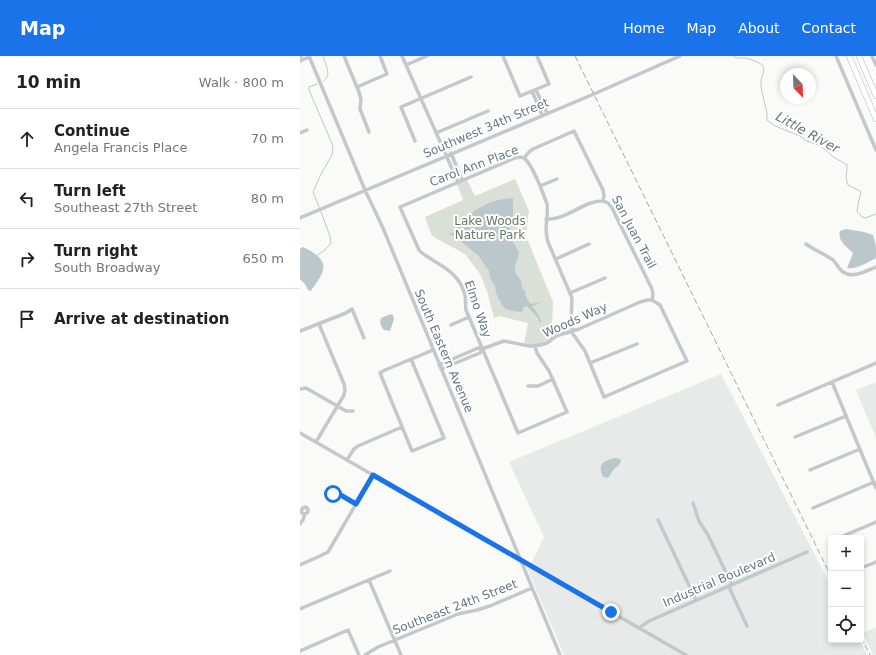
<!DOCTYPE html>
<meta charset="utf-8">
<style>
:root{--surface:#fff;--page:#f6f6f6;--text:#202124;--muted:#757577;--line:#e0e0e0;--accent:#1a73e8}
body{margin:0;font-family:"DejaVu Sans",sans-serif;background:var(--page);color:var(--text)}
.controls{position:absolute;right:12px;bottom:12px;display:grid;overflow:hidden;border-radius:4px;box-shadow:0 2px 6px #0003}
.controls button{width:36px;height:36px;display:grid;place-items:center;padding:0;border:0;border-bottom:1px solid var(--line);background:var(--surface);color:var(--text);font:20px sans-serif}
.compass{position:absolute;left:480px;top:12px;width:36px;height:36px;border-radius:50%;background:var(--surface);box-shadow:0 2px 6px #0003;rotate:157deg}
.stop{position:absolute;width:12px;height:12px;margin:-9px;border:3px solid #1a73e8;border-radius:50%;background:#fff}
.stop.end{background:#1a73e8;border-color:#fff;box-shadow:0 1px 4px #0008}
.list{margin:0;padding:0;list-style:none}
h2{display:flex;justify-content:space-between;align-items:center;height:52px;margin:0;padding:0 16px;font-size:17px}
h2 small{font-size:13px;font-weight:400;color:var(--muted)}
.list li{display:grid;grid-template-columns:26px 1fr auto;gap:12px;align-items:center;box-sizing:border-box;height:60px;padding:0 16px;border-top:1px solid var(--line)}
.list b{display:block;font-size:15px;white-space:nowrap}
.list p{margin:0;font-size:13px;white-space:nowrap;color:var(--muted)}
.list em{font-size:13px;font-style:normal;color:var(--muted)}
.icon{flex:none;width:22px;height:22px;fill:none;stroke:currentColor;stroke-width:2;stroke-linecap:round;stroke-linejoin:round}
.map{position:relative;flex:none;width:576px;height:599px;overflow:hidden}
header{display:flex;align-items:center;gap:24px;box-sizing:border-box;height:56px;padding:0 20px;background:var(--accent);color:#fff}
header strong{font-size:19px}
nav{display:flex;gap:22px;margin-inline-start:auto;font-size:14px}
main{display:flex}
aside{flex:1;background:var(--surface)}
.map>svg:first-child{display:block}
</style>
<header>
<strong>Map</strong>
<nav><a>Home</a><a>Map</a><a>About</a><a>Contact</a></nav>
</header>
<main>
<aside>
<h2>10 min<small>Walk · 800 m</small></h2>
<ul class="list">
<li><svg class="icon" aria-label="ahead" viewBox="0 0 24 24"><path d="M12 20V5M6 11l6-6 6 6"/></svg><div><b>Continue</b><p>Angela Francis Place</p></div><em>70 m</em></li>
<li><svg class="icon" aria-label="left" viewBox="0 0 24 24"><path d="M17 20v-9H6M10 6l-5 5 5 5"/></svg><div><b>Turn left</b><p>Southeast 27th Street</p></div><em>80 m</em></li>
<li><svg class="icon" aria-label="right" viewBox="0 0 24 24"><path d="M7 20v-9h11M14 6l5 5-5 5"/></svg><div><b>Turn right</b><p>South Broadway</p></div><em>650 m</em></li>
<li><svg class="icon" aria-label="arrive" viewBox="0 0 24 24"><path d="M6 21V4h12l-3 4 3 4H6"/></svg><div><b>Arrive at destination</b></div></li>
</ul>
</aside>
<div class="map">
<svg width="576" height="599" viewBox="0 0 576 599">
<rect width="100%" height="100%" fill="#fafaf8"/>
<path fill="#e8e9e9" d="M 421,318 L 531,530 L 531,584 L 559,584 L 567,599 L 264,599 L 228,514 L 244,481 L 209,406 Z
M 576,326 L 576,382 L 556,334 Z
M 576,571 L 576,599 L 573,599 L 563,577 Z"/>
<path fill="#dadfd7" d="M 215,123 L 229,155 L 226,180 L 253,246 L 252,268 L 269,268 L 270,270 L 269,274 C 265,275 260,276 257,278 C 243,286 242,291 224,288 L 228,267 L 199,260 L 194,262 L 187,235 L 180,218 L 165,198 L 132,180 L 125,161 L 163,144 L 157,128 L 167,124 L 175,140 Z"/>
<path fill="#bbc7cb" d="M 213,142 L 213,162 L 217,165 L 212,166 L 208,178 L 219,196 L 218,202 L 215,210 L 215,216 L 221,225 L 223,234 L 226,235 L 225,238 L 230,248 L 242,246 L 232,250 L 238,258 L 241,265 L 241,267 L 239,265 L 238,262 L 227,250 L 224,251 L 223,253 L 223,255 L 220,256 L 213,255 L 206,253 L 202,249 L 196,237 L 195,230 L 191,224 L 189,215 L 178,199 L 159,184 L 156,180 L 149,179 C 155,176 159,169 164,164 C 177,150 195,143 213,142 Z
M 546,173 L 564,176 L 573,179 L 576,190 L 576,202 C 569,206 555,214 547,212 L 552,200 L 553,197 C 547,191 537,185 540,175 Z
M 3,191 C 12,195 26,203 23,214 C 21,222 15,228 11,235 L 8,234 L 5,228 L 0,223 L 0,193 Z
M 91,258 L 93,259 L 94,263 L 90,275 L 84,274 C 81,271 79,266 81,262 Z
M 315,402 L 320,403 L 321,405 L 319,409 L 314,413 L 308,422 L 303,421 C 297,408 303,405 315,402 Z"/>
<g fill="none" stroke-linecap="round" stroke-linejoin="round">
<path stroke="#bbc7cb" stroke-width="1" d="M 433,0 C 437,3 440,2 445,2 C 450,3 459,6 462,9 C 466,14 462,19 461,24 C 460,38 468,51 467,64 L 475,70 L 500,80 L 507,85 L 521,90 L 532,100 L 547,109 C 547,117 545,121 548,129 L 560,135 L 561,137 L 559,143 L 557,155 L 562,161 L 565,162 L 576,158
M 23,25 C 33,19 25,9 23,0
M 17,28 L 9,31 L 9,34 L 33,90 L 32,99 L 21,118 L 13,136 L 19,151
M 16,200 L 25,194 L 31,187 L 30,180 L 21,156"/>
<defs>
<path id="highway" d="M 549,0 L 576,63
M 559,0 L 576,40"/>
</defs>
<use href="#highway" stroke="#b4b9bd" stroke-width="6"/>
<path stroke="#c3c8cc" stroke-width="3.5" d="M 9,0 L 65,134 L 83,172 L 260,599
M 44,0 L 59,36 L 61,43 L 60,53 L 69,76
M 102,0 L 158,126
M 203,0 L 220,40 L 249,28 L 237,0
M 536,0 L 576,94
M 572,0 L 576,9
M 0,1 L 1,0
M 0,5 L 9,1
M 106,9 L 127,0
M 57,31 L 87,18 L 80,0
M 236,34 L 247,57
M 232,35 L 242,59
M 0,77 L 7,74
M 136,77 L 188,55
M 115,85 L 101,51 L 171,21
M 151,97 L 162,124
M 224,102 C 219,100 215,102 210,104 L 100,151 L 119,194 C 123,199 129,201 134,205 C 148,213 161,222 165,239 C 166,244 165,249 166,254 L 218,377 L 267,356 L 249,315 L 237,297 L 235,290
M 224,102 C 233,109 243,137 247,148 C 249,162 243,171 248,186 L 272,242 L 271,267 L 273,278 L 285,295 L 304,341 L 387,305 L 360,249 L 352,244
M 224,102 L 229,96 L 233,93 L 274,75 L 303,134 L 304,140 L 303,145 L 308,147 L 312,152 L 352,233 L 353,238 L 352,244
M 240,130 L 257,123
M 0,162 L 294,38 L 380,0
M 246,163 C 266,165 284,144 303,145
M 506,188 C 514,194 525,198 533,204 C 537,208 539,213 543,216 C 553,223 566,215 576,211
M 256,203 L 289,188
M 270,237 L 305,222
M 151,269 L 169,261
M 0,275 L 46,257 L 52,253 L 64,282
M 182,293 L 204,285 L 229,290 L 240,289 L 247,287 L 256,280 L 279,273 L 340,246 L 348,244 L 352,244
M 111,303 L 144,382 L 112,395 L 80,317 L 85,314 L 133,294
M 290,307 L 337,288
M 139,309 L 178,292 L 182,293 L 180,297 L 141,313
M 532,326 L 576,432
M 228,330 L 238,330 L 253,323
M 0,333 L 6,332 L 46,355 L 53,355
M 478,349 L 576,307
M 0,377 L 386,599
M 495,381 L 546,360
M 16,386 L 44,339 L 45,334 L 44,328 L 19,268
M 47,404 L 54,393 L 58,390 L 102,371
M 510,414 L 560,393
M 39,438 L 37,440 L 35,440 L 33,438 L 33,435 L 35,434 L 38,434 L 39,436 L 39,438 L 56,448
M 393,447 L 399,465 L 408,479 L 432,529
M 513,452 L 574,426
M 358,464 L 396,544
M 0,468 L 3,464 L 5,458 L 8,456 L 8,453 L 6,451 L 3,452 L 1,455 L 2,457 L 5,458
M 543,480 L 576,466
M 0,509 L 20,500 L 28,496 L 73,419
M 561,512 L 576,506
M 69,524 L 101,599
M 429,531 L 447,570
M 0,553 L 90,515
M 339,572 L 349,565 L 507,496
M 0,595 L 48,574 L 59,599
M 65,599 L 78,591 L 158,558 L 177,554 L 190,550 L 232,532"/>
<use href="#highway" stroke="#fff" stroke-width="5"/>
<path stroke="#a2aab0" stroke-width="1" stroke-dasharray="6 3" stroke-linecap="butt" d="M 275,0 L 531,520
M 561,581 L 570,599"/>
</g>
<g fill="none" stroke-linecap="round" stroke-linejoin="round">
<path stroke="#1a73e8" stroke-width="5" d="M 33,438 L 36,440 L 39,438 L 56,448 L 73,419 L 311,556"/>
</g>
<g text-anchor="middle" stroke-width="4" stroke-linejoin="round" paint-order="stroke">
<g font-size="12" fill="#657683" stroke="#fff">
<text transform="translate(186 72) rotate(-23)" y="4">Southwest 34th Street</text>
<text transform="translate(174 110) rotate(-21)" y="4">Carol Ann Place</text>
<text transform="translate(334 176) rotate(62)" y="4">San Juan Trail</text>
<text transform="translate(178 253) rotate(71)" y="4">Elmo Way</text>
<text transform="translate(275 264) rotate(-24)" y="4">Woods Way</text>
<text transform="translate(144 295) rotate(67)" y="4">South Eastern Avenue</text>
<text transform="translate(419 524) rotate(-23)" y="4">Industrial Boulevard</text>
<text transform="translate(155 551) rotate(-21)" y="4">Southeast 24th Street</text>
</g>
<g font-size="12" fill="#687a64" stroke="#fff">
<text x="190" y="169">Lake Woods<tspan x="190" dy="14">Nature Park</tspan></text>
</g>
<g font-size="13" font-style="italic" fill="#60757c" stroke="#fff">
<text transform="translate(508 76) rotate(29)" y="5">Little River</text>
</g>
</g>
</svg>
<div class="controls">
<button>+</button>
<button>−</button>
<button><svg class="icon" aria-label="locate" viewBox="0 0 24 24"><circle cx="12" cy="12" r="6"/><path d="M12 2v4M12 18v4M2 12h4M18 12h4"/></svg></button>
</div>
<svg class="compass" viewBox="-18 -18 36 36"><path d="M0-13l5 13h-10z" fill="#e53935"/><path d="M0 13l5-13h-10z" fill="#757577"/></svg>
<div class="stop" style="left:33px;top:438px"></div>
<div class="stop end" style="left:311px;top:556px"></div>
</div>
</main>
